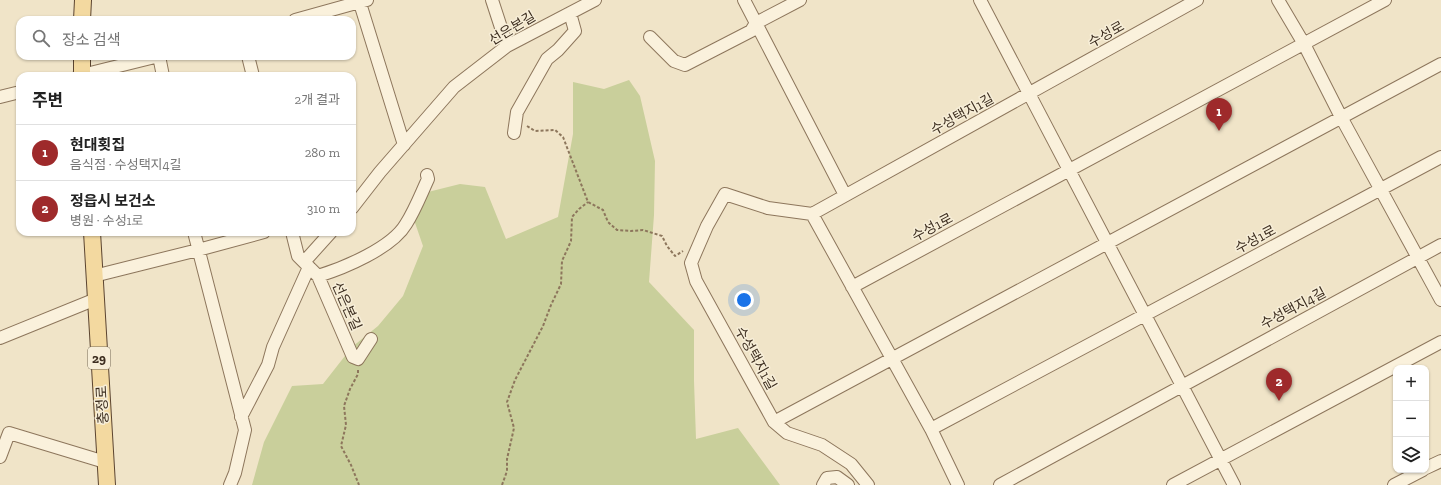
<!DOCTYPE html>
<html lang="ko">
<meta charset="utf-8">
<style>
:root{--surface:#fff;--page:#f2f2f2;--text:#222;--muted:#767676;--line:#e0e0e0;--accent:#9e2a2b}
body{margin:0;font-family:"Zilla Slab","Noto Sans KR",serif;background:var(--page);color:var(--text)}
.controls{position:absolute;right:12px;bottom:12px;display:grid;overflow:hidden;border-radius:8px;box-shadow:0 1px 3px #0004}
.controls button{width:36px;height:36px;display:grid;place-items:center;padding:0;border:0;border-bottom:1px solid var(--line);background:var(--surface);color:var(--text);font:20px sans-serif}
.you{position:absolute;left:744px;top:300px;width:14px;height:14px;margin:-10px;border:3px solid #fff;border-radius:50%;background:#1a73e8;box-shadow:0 0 0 6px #1a73e833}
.badge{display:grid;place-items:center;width:26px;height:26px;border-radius:50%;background:var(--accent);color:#fff;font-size:13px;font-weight:700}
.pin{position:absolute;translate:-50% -33px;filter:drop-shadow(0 1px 2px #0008)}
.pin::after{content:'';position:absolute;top:21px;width:14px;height:12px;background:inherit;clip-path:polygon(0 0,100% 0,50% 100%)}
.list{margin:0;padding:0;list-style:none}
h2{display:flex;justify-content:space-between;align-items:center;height:52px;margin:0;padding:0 16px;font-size:17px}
h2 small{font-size:13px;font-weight:400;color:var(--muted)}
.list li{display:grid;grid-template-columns:26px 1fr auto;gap:12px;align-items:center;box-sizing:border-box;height:56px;padding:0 16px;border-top:1px solid var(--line)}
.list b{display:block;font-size:15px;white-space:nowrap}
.list p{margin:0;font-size:13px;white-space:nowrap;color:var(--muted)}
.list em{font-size:13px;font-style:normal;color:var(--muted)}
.icon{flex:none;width:22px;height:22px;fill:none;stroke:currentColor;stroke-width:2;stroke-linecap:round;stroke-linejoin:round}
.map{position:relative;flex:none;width:1441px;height:485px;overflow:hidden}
.search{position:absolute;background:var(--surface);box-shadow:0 1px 3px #0004;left:16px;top:16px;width:340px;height:44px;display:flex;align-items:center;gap:10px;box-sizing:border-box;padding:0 14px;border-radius:12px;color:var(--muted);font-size:15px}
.panel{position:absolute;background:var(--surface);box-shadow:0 1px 3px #0004;left:16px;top:72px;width:340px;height:164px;border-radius:12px}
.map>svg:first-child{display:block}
</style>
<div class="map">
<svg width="1441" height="485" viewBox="0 0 1441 485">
<rect width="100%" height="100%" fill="#f0e4c8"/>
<path fill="#c9cf9b" d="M 629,80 L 640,96 L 655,161 L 654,215 L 649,282 L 694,330 L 694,381 L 696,439 L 738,428 L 780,485 L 252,485 L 264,442 L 292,386 L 323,384 L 352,347 L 378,326 L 403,296 L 423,246 L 413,217 L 428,192 L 460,184 L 485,187 L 506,239 L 558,217 L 573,134 L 573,82 L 604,89 Z"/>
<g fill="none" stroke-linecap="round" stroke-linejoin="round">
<defs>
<path id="minor" d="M 359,0 L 404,145
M 492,0 L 507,46
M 744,0 L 845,195
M 980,0 L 1234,485
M 1278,0 L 1304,44 L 1341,117 L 1441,300
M 295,20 L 367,0
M 756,23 L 800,0
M 650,37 L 674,61 L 685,65 L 751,31 L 756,23
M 159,56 L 163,76
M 248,56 L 253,76
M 78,76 L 159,56
M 0,97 L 20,92
M 514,133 L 517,112 L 547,59 L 558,50 L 575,31 L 570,13
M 352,208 L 380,172 L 454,87 L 507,46 L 595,0
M 812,214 L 931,429 L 958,485
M 194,232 L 245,430 L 235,473 L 230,485
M 292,232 L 298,256 L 318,276 L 353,357 L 358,359 L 371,339
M 304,262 L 331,232
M 94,276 L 198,250 L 264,232
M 318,276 C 344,268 392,248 406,224 C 415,210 421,194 428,179 L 427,175
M 852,287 L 1385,0
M 0,338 L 96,299
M 241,417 L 268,365 L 273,347 L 309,267
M 774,422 L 1441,64
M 931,429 L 1441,157
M 0,457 L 9,433 L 105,462
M 1426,468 L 1441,461
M 823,485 L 827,478 L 837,477 L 848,485
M 868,485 L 851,464 L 822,445 L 787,433 L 774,422 L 696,281 L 691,263 L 707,226 L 725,194 L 768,208 L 812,214 L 1197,0
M 1000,485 L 1441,245
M 1173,485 L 1441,342
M 1394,485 L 1423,470"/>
<path id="major" d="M 82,20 L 83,0
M 82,76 L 82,56
M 92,232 L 107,485"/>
</defs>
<use href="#minor" stroke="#8d765c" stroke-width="14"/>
<use href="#major" stroke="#5b4430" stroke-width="18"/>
<path stroke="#8d765c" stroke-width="2" stroke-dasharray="3 2" stroke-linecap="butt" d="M 527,126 L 535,131 L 555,130 L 563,137 L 588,202 L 603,210 L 608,222 L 617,230 L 631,231 L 643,230 L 662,236 L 667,246 L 675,256 L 683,251
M 358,370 L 358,374 L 350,389 L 344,406 L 346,425 L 341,446 L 351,465 L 359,485
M 502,485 L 507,471 L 507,459 L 514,428 L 507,402 L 515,380 L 543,326 L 551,305 L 561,284 L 562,261 L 571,241 L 572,217 L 579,209 L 588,202"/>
<use href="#minor" stroke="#faf1dc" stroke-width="12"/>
<use href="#major" stroke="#f3d9a0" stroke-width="16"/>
</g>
<g text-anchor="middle" stroke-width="3" stroke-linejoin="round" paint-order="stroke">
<rect fill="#f7eed8" stroke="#756857" stroke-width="1" x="88" y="347" width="22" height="22" rx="3"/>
<g font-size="13" font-weight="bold" fill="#3d2e20">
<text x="99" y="363">29</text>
</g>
<g font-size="14" fill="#3d2e20" stroke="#f7eed8">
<text transform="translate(512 28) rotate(-31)" y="5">선은본길</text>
<text transform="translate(1106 34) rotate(-29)" y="5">수성로</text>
<text transform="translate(962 114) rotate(-29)" y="5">수성택지1길</text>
<text transform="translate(932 227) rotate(-28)" y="5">수성1로</text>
<text transform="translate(1255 239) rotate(-28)" y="5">수성1로</text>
<text transform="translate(347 306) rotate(66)" y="5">선은본길</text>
<text transform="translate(1293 308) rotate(-28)" y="5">수성택지4길</text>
<text transform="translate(756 358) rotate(61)" y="5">수성택지1길</text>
<text transform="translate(102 405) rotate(-93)" y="5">충정로</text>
</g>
</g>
</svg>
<div class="controls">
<button>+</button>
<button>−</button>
<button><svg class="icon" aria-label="layers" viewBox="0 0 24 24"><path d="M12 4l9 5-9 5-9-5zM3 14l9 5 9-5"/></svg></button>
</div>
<div class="you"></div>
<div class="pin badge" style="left:1219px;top:131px">1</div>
<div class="pin badge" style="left:1279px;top:401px">2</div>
<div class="search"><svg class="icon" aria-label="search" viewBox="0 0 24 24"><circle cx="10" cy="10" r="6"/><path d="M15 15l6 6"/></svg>장소 검색</div>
<section class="panel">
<h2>주변<small>2개 결과</small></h2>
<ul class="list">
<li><span class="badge">1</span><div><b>현대횟집</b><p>음식점 · 수성택지4길</p></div><em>280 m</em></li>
<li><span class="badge">2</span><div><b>정읍시 보건소</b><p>병원 · 수성1로</p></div><em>310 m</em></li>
</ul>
</section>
</div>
